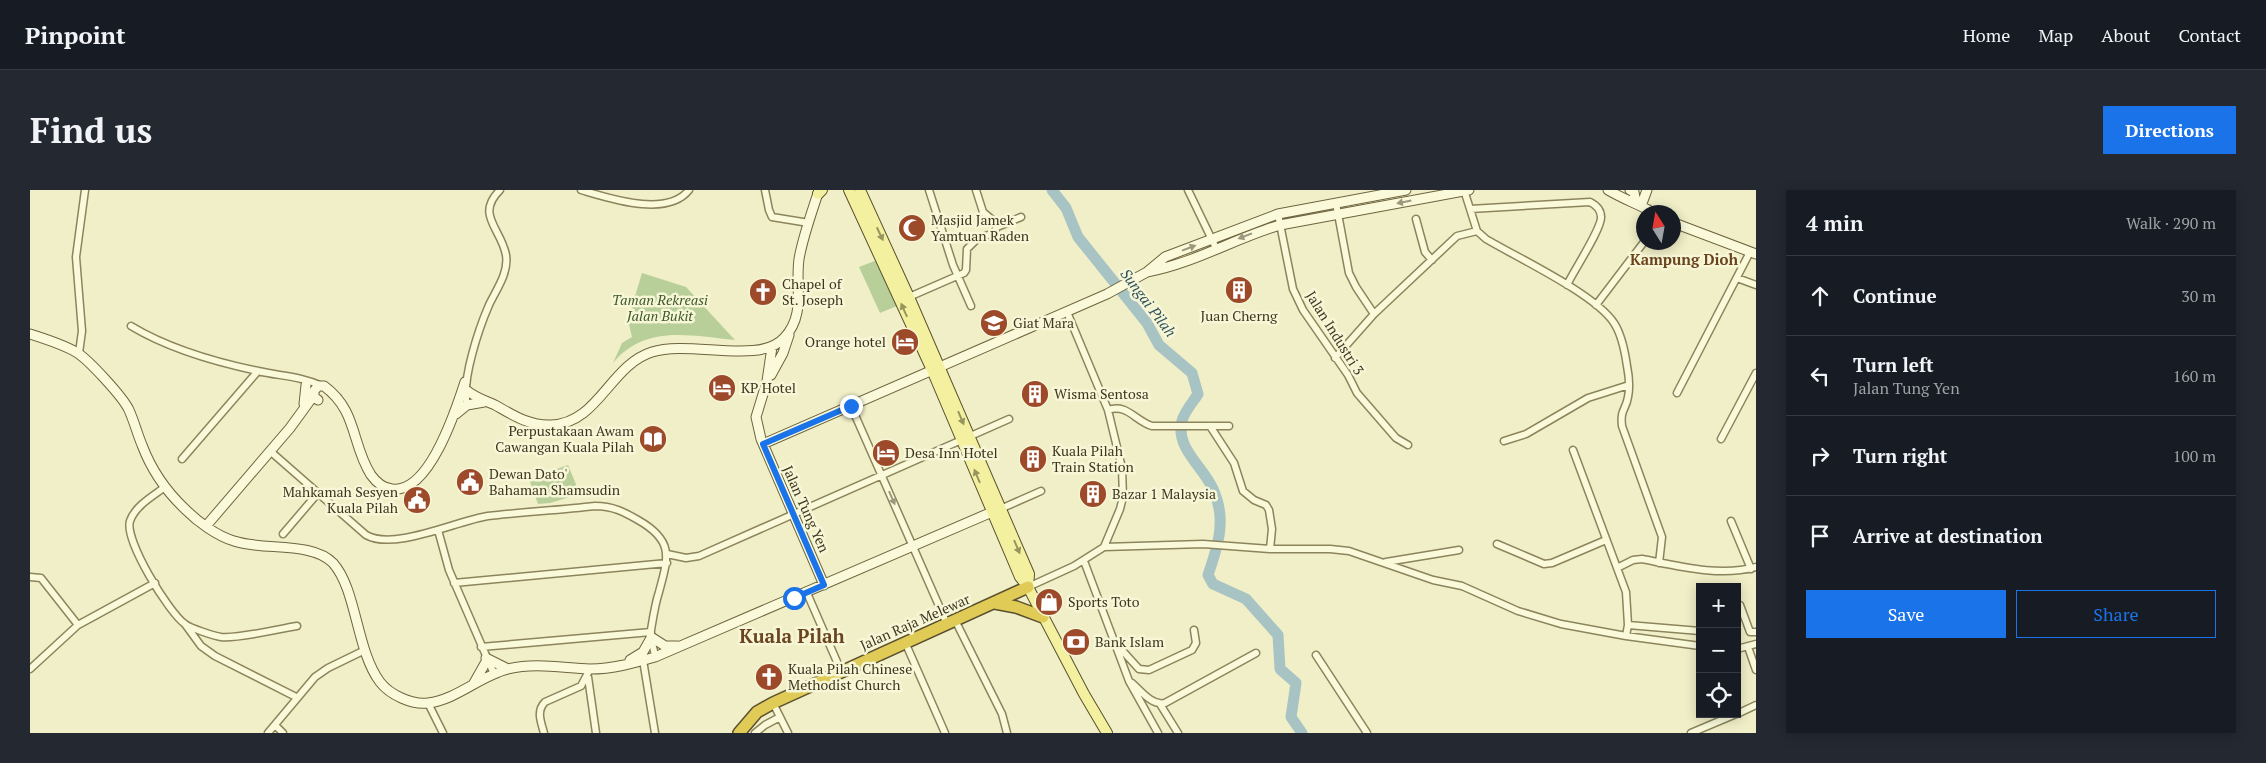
<!DOCTYPE html>
<meta charset="utf-8">
<style>
:root{--surface:#171b24;--page:#242831;--text:#f1f3f6;--muted:#9ea1a6;--line:#363941;--accent:#1a73e8}
body{margin:0;font-family:"PT Serif",serif;background:var(--page);color:var(--text)}
.controls{position:absolute;right:15px;bottom:15px;display:grid;overflow:hidden;border-radius:0px;box-shadow:0 2px 12px #0003}
.controls button{width:45px;height:45px;display:grid;place-items:center;padding:0;border:0;border-bottom:1px solid var(--line);background:var(--surface);color:var(--text);font:25px sans-serif}
.compass{position:absolute;left:1606px;top:15px;width:45px;height:45px;border-radius:50%;background:var(--surface);box-shadow:0 2px 12px #0003;rotate:349deg}
.stop{position:absolute;width:15px;height:15px;margin:-11px;border:4px solid #1a73e8;border-radius:50%;background:#fff}
.stop.end{background:#1a73e8;border-color:#fff;box-shadow:0 1px 5px #0008}
.list{margin:0;padding:0;list-style:none}
h2{display:flex;justify-content:space-between;align-items:center;height:65px;margin:0;padding:0 20px;font-size:21px}
h2 small{font-size:16px;font-weight:400;color:var(--muted)}
.list li{display:grid;grid-template-columns:32px 1fr auto;gap:15px;align-items:center;box-sizing:border-box;height:80px;padding:0 20px;border-top:1px solid var(--line)}
.list b{display:block;font-size:19px;white-space:nowrap}
.list p{margin:0;font-size:16px;white-space:nowrap;color:var(--muted)}
.list em{font-size:16px;font-style:normal;color:var(--muted)}
.actions{display:flex;gap:10px;padding:15px 20px}
.actions a{flex:1;padding:11px 0;border:1px solid var(--accent);border-radius:0px;text-align:center;font-size:18px;color:var(--accent)}
.actions .main{background:var(--accent);color:#fff}
.icon{flex:none;width:28px;height:28px;fill:none;stroke:currentColor;stroke-width:2;stroke-linecap:round;stroke-linejoin:round}
.map{position:relative;flex:none;width:1726px;height:543px;overflow:hidden;border-radius:0px}
header{display:flex;align-items:center;gap:30px;box-sizing:border-box;height:70px;padding:0 25px;background:var(--surface);border-bottom:1px solid var(--line)}
header strong{font-size:24px}
nav{display:flex;gap:28px;margin-inline-start:auto;font-size:18px}
.intro{display:flex;align-items:center;justify-content:space-between;box-sizing:border-box;height:120px;padding:0 30px}
h1{margin:0;font-size:35px}
.button{padding:12px 22px;border-radius:0px;background:var(--accent);color:#fff;font-size:18px;font-weight:700}
main{display:flex;gap:30px;padding:0 30px}
aside{flex:1;background:var(--surface);border-radius:0px;box-shadow:0 2px 12px #0003}
.map>svg:first-child{display:block}
</style>
<header>
<strong>Pinpoint</strong>
<nav><a>Home</a><a>Map</a><a>About</a><a>Contact</a></nav>
</header>
<div class="intro"><h1>Find us</h1><a class="button">Directions</a></div>
<main>
<div class="map">
<svg width="1726" height="543" viewBox="0 0 1726 543">
<rect width="100%" height="100%" fill="#f0efc7"/>
<path fill="#b9cf9a" d="M 847,70 L 867,116 L 850,123 L 829,77 Z
M 612,83 L 656,97 L 705,150 C 660,146 616,134 583,173 L 592,153 L 602,147 L 598,130 Z
M 538,275 L 550,304 L 520,313 L 508,314 L 499,289 Z"/>
<g fill="none" stroke-linecap="round" stroke-linejoin="round">
<path stroke="#a8c3c3" stroke-width="11" d="M 1022,0 L 1036,18 L 1048,47 L 1117,133 L 1129,155 L 1162,183 L 1168,204 C 1163,212 1154,222 1152,231 C 1145,258 1173,276 1183,299 C 1197,329 1188,356 1178,385 L 1183,394 L 1216,409 L 1248,445 L 1250,479 L 1266,493 L 1261,527 L 1272,543"/>
<defs>
<path id="street" d="M 551,0 C 579,8 637,28 659,0
M 735,0 L 739,20 L 742,27 L 779,33
M 899,0 L 923,75 L 941,116
M 1158,0 L 1186,58
M 1434,0 L 1447,41 L 1456,49 C 1488,68 1565,104 1584,133 C 1592,145 1595,162 1597,176 C 1599,186 1600,197 1598,207 C 1596,220 1590,219 1592,236 L 1632,347 L 1629,373
M 1306,13 L 1319,83 L 1326,97 L 1344,124
M 1440,19 L 1560,12 C 1566,15 1571,19 1571,27 C 1572,38 1543,82 1537,95
M 1248,24 L 1263,99 L 1273,120 L 1318,185 L 1327,203 L 1366,248 L 1378,255
M 1386,29 L 1395,62 L 1402,70
M 967,37 L 991,27
M 1707,88 L 1726,95
M 879,107 L 934,83 L 936,80 L 937,59 L 947,49 L 964,43 L 967,37 L 965,32 L 953,22 L 946,0
M 1566,115 L 1614,52
M 101,136 C 139,159 185,172 228,181 C 249,186 271,186 292,196
M 49,163 L 52,141 L 46,67 L 55,0
M 1305,168 L 1344,124 L 1427,46 L 1447,41
M 1647,203 L 1720,62
M 437,215 C 431,191 449,138 459,115 C 466,100 479,83 476,65 C 471,38 445,25 470,0
M 821,216 L 917,434
M 1078,220 C 1097,213 1105,231 1122,236 L 1199,236
M 1180,236 L 1204,273 L 1213,301 L 1224,310 L 1236,315 L 1239,320 L 1242,339 L 1240,359
M 1691,249 L 1726,183
M 1474,251 L 1496,244 L 1558,208 L 1599,195
M 1543,260 L 1596,402 L 1598,435 L 1596,446
M 240,261 L 336,345 C 364,361 426,331 458,326 C 494,322 530,320 565,316 C 583,316 594,322 608,330 C 645,351 638,368 629,402 C 625,414 623,428 621,440 C 620,449 624,458 625,467
M 152,269 L 228,181
M 135,297 C 123,306 105,316 100,331 C 94,350 139,423 155,434 C 160,438 184,446 191,447 C 208,449 248,439 267,436
M 968,320 L 1011,301
M 1701,331 L 1721,379
M 408,340 L 419,380 L 464,484
M 253,344 L 288,303
M 1467,354 L 1514,374 L 1522,373 L 1576,350
M 1074,357 L 1173,354 L 1240,359 L 1300,359 L 1319,361 L 1403,390 L 1432,396 L 1488,421 L 1531,434 L 1596,446 L 1670,456
M 637,364 L 656,368 L 669,366 L 979,229
M 1054,371 L 1099,491 L 1128,543
M 1356,372 L 1429,360
M 1587,378 L 1603,370 L 1612,369 C 1648,376 1690,387 1726,377
M 0,387 L 11,388 L 48,435
M 424,393 L 637,373
M 998,397 L 1044,376 L 1074,357 L 1090,319 L 1093,307 L 1092,278 L 1078,220 L 1037,122
M 777,403 L 811,481
M 1710,415 L 1720,442 L 1726,442
M 925,430 L 972,524 L 977,543
M 155,434 L 171,456 L 185,466 L 266,507
M 1598,435 L 1670,441
M 875,452 L 915,543
M 451,457 L 621,442
M 1718,457 L 1726,480
M 1090,458 L 1109,479 L 1119,480 L 1162,460 L 1166,453 L 1164,440
M 1707,459 L 1726,454
M 1286,465 L 1337,543
M 613,470 L 625,543
M 0,479 L 48,435 L 125,393
M 558,487 L 566,543
M 1102,493 C 1111,501 1122,516 1135,513 L 1226,463
M 398,513 L 413,543
M 743,513 L 758,543
M 1130,514 L 1148,543
M 1707,524 L 1726,515
M 245,535 L 253,543
M 238,543 L 285,487 L 298,478 L 335,460
M 514,543 C 511,532 506,521 515,512 L 551,496 L 560,479
M 725,543 L 735,535 L 750,527
M 1661,543 L 1706,524"/>
<path id="secondary" d="M 1578,0 C 1593,9 1608,14 1622,22
M 1600,0 L 1604,2 L 1606,13
M 1611,16 L 1617,0
M 1644,33 L 1726,64
M 1117,82 C 1162,74 1206,48 1250,35 L 1439,0
M 0,144 C 16,149 32,154 46,162 C 58,169 93,207 99,220 C 104,231 107,243 112,255 C 121,279 136,301 155,319 C 168,332 187,346 204,351 C 233,361 282,351 303,373 C 327,400 326,460 350,492 C 360,505 382,515 398,513 C 426,510 450,486 478,479 C 505,472 533,478 560,479 C 583,479 604,473 625,467 L 962,322
M 742,157 L 737,191 L 726,227 L 731,249 L 794,395
M 741,185 L 753,163 L 759,145
M 435,199 C 444,207 454,210 465,215 C 483,225 499,236 521,235 C 568,234 580,175 622,162 C 659,150 730,175 754,148 C 776,125 765,97 769,69 C 773,46 782,22 789,0
M 288,210 L 284,207 L 284,201 L 288,196 L 294,196 C 328,221 321,254 341,285 C 346,292 353,298 362,299 C 399,304 426,220 435,192
M 274,214 L 276,195
M 426,224 L 437,215 L 454,212
M 733,254 L 1077,104 L 1117,82 L 1135,67 L 1248,24 L 1376,0
M 176,336 L 260,238 L 284,205
M 621,447 L 635,456 L 647,456
M 456,468 L 478,479
M 600,470 L 613,462 L 621,448
M 444,493 L 457,470"/>
<path id="primary" d="M 819,0 L 902,180 L 990,387 L 998,397 L 1054,504 L 1077,543
M 830,0 L 879,107 L 999,384 L 998,397
M 788,4 L 792,0"/>
<path id="highway" d="M 965,413 L 986,417 L 1013,427
M 709,543 L 727,522 L 743,513 L 998,397"/>
</defs>
<use href="#street" stroke="#8c845c" stroke-width="9"/>
<use href="#secondary" stroke="#6e643f" stroke-width="11"/>
<use href="#primary" stroke="#5a5030" stroke-width="12"/>
<use href="#highway" stroke="#5a5030" stroke-width="14"/>
<use href="#street" stroke="#fafadb" stroke-width="6"/>
<use href="#secondary" stroke="#fafadb" stroke-width="9"/>
<use href="#primary" stroke="#f3f19f" stroke-width="10"/>
<use href="#highway" stroke="#e0cb57" stroke-width="11"/>
</g>
<defs><path id="oneway-solid" d="M-6-.8H1V-3.2L6.5 0L1 3.2V.8H-6Z" transform="scale(1.25)"/></defs>
<g fill="#9b987e">
<use href="#oneway-solid" transform="translate(1374 12) rotate(169)"/>
<use href="#oneway-solid" transform="translate(1215 46) rotate(159)"/>
<use href="#oneway-solid" transform="translate(1159 58) rotate(-21)"/>
<use href="#oneway-solid" transform="translate(862 308) rotate(66)"/>
</g>
<g fill="#989460">
<use href="#oneway-solid" transform="translate(850 44) rotate(65)"/>
<use href="#oneway-solid" transform="translate(874 120) rotate(-114)"/>
<use href="#oneway-solid" transform="translate(931 228) rotate(67)"/>
<use href="#oneway-solid" transform="translate(947 286) rotate(-113)"/>
<use href="#oneway-solid" transform="translate(987 357) rotate(67)"/>
</g>
<g fill="none" stroke-linecap="round" stroke-linejoin="round">
<path stroke="#1a73e8" stroke-width="6" d="M 764,408 L 794,395 L 733,254 L 821,216"/>
</g>
<defs>
<symbol id="mosque-disc" viewBox="-11 -11 22 22"><circle r="9.5" fill="#9d4a2a" stroke="#f7f7d7"/><path d="M3.5-4.9A6 6 0 1 0 3.5 4.9A5 5 0 1 1 3.5-4.9Z" fill="#fff"/></symbol>
<symbol id="building-disc" viewBox="-11 -11 22 22"><circle r="9.5" fill="#9d4a2a" stroke="#f7f7d7"/><path d="M-4-6H4V6H1V3H-1V6H-4ZM-2.5-4.3h1.7v1.8h-1.7ZM.8-4.3h1.7v1.8H.8ZM-2.5-1h1.7V.8h-1.7ZM.8-1h1.7V.8H.8Z" fill="#fff"/></symbol>
<symbol id="church-disc" viewBox="-11 -11 22 22"><circle r="9.5" fill="#9d4a2a" stroke="#f7f7d7"/><path d="M-1.2-6h2.4v3.5h3.3v2.4h-3.3V6h-2.4V-.1h-3.3v-2.4h3.3Z" fill="#fff"/></symbol>
<symbol id="university-disc" viewBox="-11 -11 22 22"><circle r="9.5" fill="#9d4a2a" stroke="#f7f7d7"/><path d="M0-5L7-2L0 1L-7-2ZM-4 1L0 2.5L4 1V4Q0 6-4 4Z" fill="#fff"/></symbol>
<symbol id="hotel-disc" viewBox="-11 -11 22 22"><circle r="9.5" fill="#9d4a2a" stroke="#f7f7d7"/><path d="M-6-4.5h1.5V1H6V5H4.5V3h-9V5H-6ZM-4 0a1.8 1.8 0 1 1 3.6 0ZM.5 0V-2.5h3Q6-2.5 6 0Z" fill="#fff"/></symbol>
<symbol id="library-disc" viewBox="-11 -11 22 22"><circle r="9.5" fill="#9d4a2a" stroke="#f7f7d7"/><path d="M-6-4Q-3-5.5-.7-3.5V5Q-3 3-6 4ZM6-4Q3-5.5 .7-3.5V5Q3 3 6 4Z" fill="#fff"/></symbol>
<symbol id="civic-disc" viewBox="-11 -11 22 22"><circle r="9.5" fill="#9d4a2a" stroke="#f7f7d7"/><path d="M-.6-6.5H3V-4.5H.6V-3L4-1V1h2V6H-6V1h2V-1L-.6-3ZM-1.2 2.5V6h2.4V2.5Z" fill="#fff"/></symbol>
<symbol id="shop-disc" viewBox="-11 -11 22 22"><circle r="9.5" fill="#9d4a2a" stroke="#f7f7d7"/><path d="M-5-2.5h2.3a2.7 3.5 0 0 1 5.4 0H5L5.5 6h-11ZM-1.5-2.5h3a1.5 2.3 0 0 0-3 0Z" fill="#fff"/></symbol>
<symbol id="bank-disc" viewBox="-11 -11 22 22"><circle r="9.5" fill="#9d4a2a" stroke="#f7f7d7"/><path d="M-6-4H6V4H-6ZM0-2.3a2.3 2.3 0 1 0 0 4.6a2.3 2.3 0 1 0 0-4.6Z" fill="#fff"/></symbol>
</defs>
<g fill-rule="evenodd">
<use href="#mosque-disc" x="866" y="22" width="32" height="32"/>
<use href="#building-disc" x="1193" y="84" width="32" height="32"/>
<use href="#church-disc" x="717" y="86" width="32" height="32"/>
<use href="#university-disc" x="948" y="117" width="32" height="32"/>
<use href="#hotel-disc" x="859" y="136" width="32" height="32"/>
<use href="#hotel-disc" x="676" y="182" width="32" height="32"/>
<use href="#building-disc" x="989" y="188" width="32" height="32"/>
<use href="#library-disc" x="607" y="233" width="32" height="32"/>
<use href="#hotel-disc" x="840" y="247" width="32" height="32"/>
<use href="#building-disc" x="987" y="253" width="32" height="32"/>
<use href="#civic-disc" x="424" y="276" width="32" height="32"/>
<use href="#building-disc" x="1047" y="288" width="32" height="32"/>
<use href="#civic-disc" x="371" y="294" width="32" height="32"/>
<use href="#shop-disc" x="1003" y="396" width="32" height="32"/>
<use href="#bank-disc" x="1030" y="436" width="32" height="32"/>
<use href="#church-disc" x="723" y="471" width="32" height="32"/>
</g>
<g text-anchor="middle" stroke-width="5" stroke-linejoin="round" paint-order="stroke">
<g font-size="14" fill="#3c3620" stroke="#f7f7d7" text-anchor="start">
<text x="901" y="35">Masjid Jamek<tspan x="901" dy="16">Yamtuan Raden</tspan></text>
<text x="752" y="99">Chapel of<tspan x="752" dy="16">St. Joseph</tspan></text>
<text x="1209" y="131" text-anchor="middle">Juan Cherng</text>
<text x="983" y="138">Giat Mara</text>
<text x="856" y="157" text-anchor="end">Orange hotel</text>
<text x="711" y="203">KP Hotel</text>
<text x="1024" y="209">Wisma Sentosa</text>
<text x="604" y="246" text-anchor="end">Perpustakaan Awam<tspan x="604" dy="16">Cawangan Kuala Pilah</tspan></text>
<text x="1022" y="266">Kuala Pilah<tspan x="1022" dy="16">Train Station</tspan></text>
<text x="875" y="268">Desa Inn Hotel</text>
<text x="459" y="289">Dewan Dato'<tspan x="459" dy="16">Bahaman Shamsudin</tspan></text>
<text x="368" y="307" text-anchor="end">Mahkamah Sesyen<tspan x="368" dy="16">Kuala Pilah</tspan></text>
<text x="1082" y="309">Bazar 1 Malaysia</text>
<text x="1038" y="417">Sports Toto</text>
<text x="1065" y="457">Bank Islam</text>
<text x="758" y="484">Kuala Pilah Chinese<tspan x="758" dy="16">Methodist Church</tspan></text>
</g>
<g font-size="14" font-style="italic" fill="#3d5926" stroke="#f7f7d7">
<text x="630" y="115">Taman Rekreasi<tspan x="630" dy="16">Jalan Bukit</tspan></text>
</g>
<g font-size="14" fill="#3c3620" stroke="#f7f7d7">
<text transform="translate(1305 143) rotate(58)" y="5">Jalan Industri 3</text>
<text transform="translate(776 319) rotate(66)" y="5">Jalan Tung Yen</text>
<text transform="translate(885 432) rotate(-24)" y="5">Jalan Raja Melewar</text>
</g>
<g font-size="15" font-weight="bold" fill="#6a441e" stroke="#f7f7d7">
<text x="1654" y="75">Kampung Dioh</text>
</g>
<g font-size="15" font-style="italic" fill="#2f525c" stroke="#f7f7d7">
<text transform="translate(1118 113) rotate(53)" y="5">Sungai Pilah</text>
</g>
<g font-size="19" font-weight="bold" fill="#6a441e" stroke="#f7f7d7">
<text x="762" y="453">Kuala Pilah</text>
</g>
</g>
</svg>
<div class="controls">
<button>+</button>
<button>−</button>
<button><svg class="icon" aria-label="locate" viewBox="0 0 24 24"><circle cx="12" cy="12" r="6"/><path d="M12 2v4M12 18v4M2 12h4M18 12h4"/></svg></button>
</div>
<svg class="compass" viewBox="-18 -18 36 36"><path d="M0-13l5 13h-10z" fill="#e53935"/><path d="M0 13l5-13h-10z" fill="#9ea1a6"/></svg>
<div class="stop" style="left:764px;top:408px"></div>
<div class="stop end" style="left:821px;top:216px"></div>
</div>
<aside>
<h2>4 min<small>Walk · 290 m</small></h2>
<ul class="list">
<li><svg class="icon" aria-label="ahead" viewBox="0 0 24 24"><path d="M12 20V5M6 11l6-6 6 6"/></svg><div><b>Continue</b></div><em>30 m</em></li>
<li><svg class="icon" aria-label="left" viewBox="0 0 24 24"><path d="M17 20v-9H6M10 6l-5 5 5 5"/></svg><div><b>Turn left</b><p>Jalan Tung Yen</p></div><em>160 m</em></li>
<li><svg class="icon" aria-label="right" viewBox="0 0 24 24"><path d="M7 20v-9h11M14 6l5 5-5 5"/></svg><div><b>Turn right</b></div><em>100 m</em></li>
<li><svg class="icon" aria-label="arrive" viewBox="0 0 24 24"><path d="M6 21V4h12l-3 4 3 4H6"/></svg><div><b>Arrive at destination</b></div></li>
</ul>
<div class="actions"><a class="main">Save</a><a>Share</a></div>
</aside>
</main>
